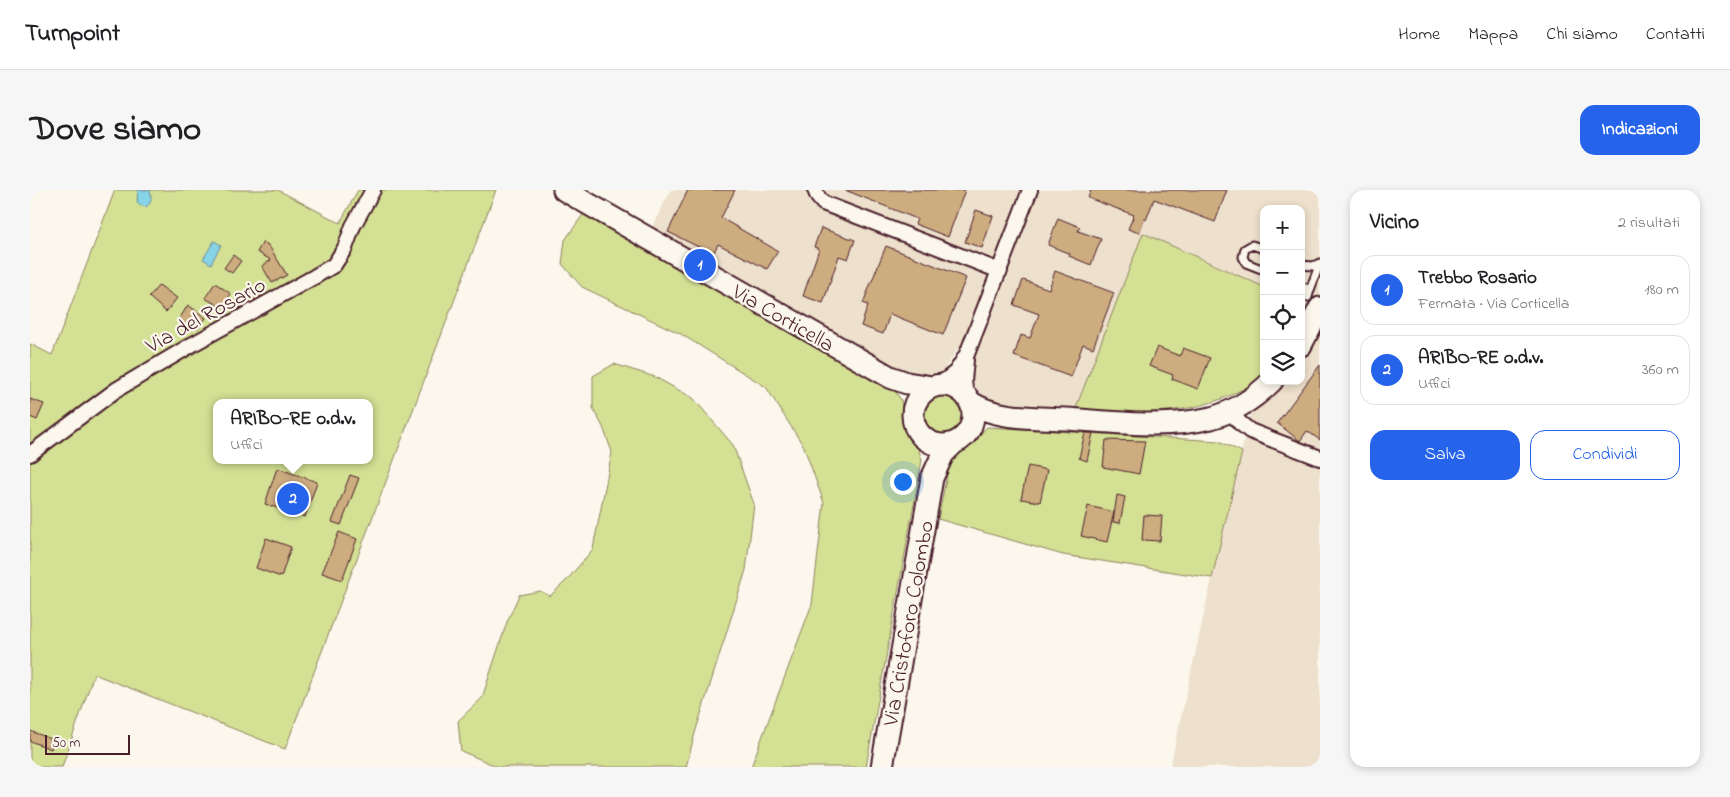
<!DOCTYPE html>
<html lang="it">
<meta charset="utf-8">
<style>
:root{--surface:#fff;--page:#f6f6f6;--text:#202124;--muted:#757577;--line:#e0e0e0;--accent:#2563eb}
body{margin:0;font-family:"Indie Flower",sans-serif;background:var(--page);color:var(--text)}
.controls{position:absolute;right:15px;top:15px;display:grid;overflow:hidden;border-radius:10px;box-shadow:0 2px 8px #0003}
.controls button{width:45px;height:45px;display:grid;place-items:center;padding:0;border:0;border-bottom:1px solid var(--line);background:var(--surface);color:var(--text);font:25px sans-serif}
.scale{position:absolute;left:15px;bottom:12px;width:85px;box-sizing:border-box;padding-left:5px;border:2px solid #4a1f2b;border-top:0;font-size:14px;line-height:18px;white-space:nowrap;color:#4a1f2b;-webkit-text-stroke:4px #fbf7ec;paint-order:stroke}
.you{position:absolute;left:872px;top:291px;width:18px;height:18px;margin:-12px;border:4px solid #fff;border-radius:50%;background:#1a73e8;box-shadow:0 0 0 8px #1a73e833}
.badge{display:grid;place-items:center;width:32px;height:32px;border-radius:50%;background:var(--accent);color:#fff;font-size:16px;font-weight:700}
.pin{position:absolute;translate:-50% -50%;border:2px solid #fff;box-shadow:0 1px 5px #0006}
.popup{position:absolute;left:183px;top:209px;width:160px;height:65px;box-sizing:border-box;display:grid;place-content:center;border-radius:10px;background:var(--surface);filter:drop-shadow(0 1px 4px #0005);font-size:16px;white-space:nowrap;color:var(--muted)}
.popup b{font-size:19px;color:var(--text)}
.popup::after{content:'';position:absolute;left:50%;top:100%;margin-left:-10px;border:10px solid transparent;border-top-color:var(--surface)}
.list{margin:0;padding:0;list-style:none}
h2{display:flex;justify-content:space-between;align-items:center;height:65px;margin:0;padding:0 20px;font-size:21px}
h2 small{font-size:16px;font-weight:400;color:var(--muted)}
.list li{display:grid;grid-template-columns:32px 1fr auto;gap:15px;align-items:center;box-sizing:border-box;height:70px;margin:0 10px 10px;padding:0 10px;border:1px solid var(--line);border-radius:15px}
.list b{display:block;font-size:19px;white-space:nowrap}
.list p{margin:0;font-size:16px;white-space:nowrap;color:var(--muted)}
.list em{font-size:16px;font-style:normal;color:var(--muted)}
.actions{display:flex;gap:10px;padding:15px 20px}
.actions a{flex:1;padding:11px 0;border:1px solid var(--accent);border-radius:15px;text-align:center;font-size:18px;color:var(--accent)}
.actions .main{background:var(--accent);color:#fff}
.icon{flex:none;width:28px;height:28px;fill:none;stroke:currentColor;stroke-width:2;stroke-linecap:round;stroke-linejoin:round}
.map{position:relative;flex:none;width:1290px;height:577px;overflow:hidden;border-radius:15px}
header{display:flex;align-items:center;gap:30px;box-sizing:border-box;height:70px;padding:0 25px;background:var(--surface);border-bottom:1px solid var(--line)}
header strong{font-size:24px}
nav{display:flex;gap:28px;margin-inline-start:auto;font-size:18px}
.intro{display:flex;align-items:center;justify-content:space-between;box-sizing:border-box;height:120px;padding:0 30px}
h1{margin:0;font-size:35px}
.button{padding:12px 22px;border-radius:15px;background:var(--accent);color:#fff;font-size:18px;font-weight:700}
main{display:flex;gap:30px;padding:0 30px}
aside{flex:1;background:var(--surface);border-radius:15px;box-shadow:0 2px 8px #0003}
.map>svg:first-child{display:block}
</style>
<header>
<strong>Turnpoint</strong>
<nav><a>Home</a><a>Mappa</a><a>Chi siamo</a><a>Contatti</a></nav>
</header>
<div class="intro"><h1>Dove siamo</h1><a class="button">Indicazioni</a></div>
<main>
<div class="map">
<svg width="1290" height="577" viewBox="0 0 1290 577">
<rect width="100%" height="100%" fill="#fbf7ec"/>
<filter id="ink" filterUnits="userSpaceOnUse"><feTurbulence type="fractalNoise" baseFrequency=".02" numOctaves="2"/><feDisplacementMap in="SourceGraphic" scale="10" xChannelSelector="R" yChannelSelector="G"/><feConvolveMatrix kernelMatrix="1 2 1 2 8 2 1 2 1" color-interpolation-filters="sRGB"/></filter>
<g filter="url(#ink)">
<path fill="#ede0cc" d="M 641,0 L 1290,0 L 1290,577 L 1140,577 L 1182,388 L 1228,191 L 1271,191 L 1271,137 L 1281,119 L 1271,114 L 1271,19 L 1234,19 L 1234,97 L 1113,43 L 1044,223 L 953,209 L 944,195 L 942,183 L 945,169 L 926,161 L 914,180 L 899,189 L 861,179 L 619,43 Z"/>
<path fill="#d4e194" stroke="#8f8060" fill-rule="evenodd" d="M 85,0 L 248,0 L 310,33 L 328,0 L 466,0 L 255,559 L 64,484 L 32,577 L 0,577 L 0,154 L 22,165 ZM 187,213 L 339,213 L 339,270 L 187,270 Z
M 557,19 L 852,190 L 865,201 L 871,210 L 874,230 L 889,261 L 892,270 L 836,577 L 721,577 L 782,414 L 794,313 L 774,257 L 736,197 L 651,144 L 552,97 L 532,74 L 535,50 Z
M 1113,43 L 1234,97 L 1234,186 C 1227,193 1220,196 1211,200 C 1160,228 1100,222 1044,223 Z
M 584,174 L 625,187 L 663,208 L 703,255 L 724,314 L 716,380 L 665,543 L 656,577 L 468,577 L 431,561 L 428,531 L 452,508 L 477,432 L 489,405 L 510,401 L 520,406 L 537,390 L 563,359 L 582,262 L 573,237 L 563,218 L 563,186 Z
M892 226a21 21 0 1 1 42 0a21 21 0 1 1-42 0Z
M 957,237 L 1189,251 L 1212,262 L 1182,388 L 1033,365 L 908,329 L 919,275 L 925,264 L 943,252 Z"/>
<path fill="#87d3e7" stroke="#6f8b9c" d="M 108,0 L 120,0 C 121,7 123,12 116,17 L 109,15 L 107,11 Z
M 184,51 L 191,55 L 181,74 L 173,69 Z"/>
<path fill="#cdac80" stroke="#4a1f2b" d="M 658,0 L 705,0 L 691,28 L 748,61 L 737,79 L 688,54 L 683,64 L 638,42 Z
M 815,0 L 935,0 L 918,47 L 885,34 L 887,29 Z
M 1061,0 L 1197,0 L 1185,32 L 1124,9 L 1116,30 L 1114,29 L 1109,43 L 1098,39 L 1104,25 L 1058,8 Z
M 946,20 L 963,26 L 952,58 L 935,52 Z
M 1028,28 L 1050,37 L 1048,41 L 1071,49 L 1061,75 L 1039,66 L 1040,64 L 1018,55 Z
M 791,38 L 825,50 L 818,69 L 809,66 L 793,113 L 773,106 L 789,59 L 784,57 Z
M 233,52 L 239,56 L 257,85 L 242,93 L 232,76 L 241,70 L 227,62 Z
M 856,56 L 936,88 L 913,145 L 860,124 L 853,144 L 831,136 L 838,115 L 833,113 Z
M 203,65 L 211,71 L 202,83 L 194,78 Z
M 1025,81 L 1084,103 L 1063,158 L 1053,154 L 1041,187 L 984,166 L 991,145 L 1000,148 L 1009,124 L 984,115 L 993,90 L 1019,99 Z
M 185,93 L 201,104 L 192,118 L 175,108 Z
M 129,95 L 147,108 L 136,122 L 119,107 Z
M 225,97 L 232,106 L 210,118 L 205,111 Z
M 158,115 L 176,128 L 168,139 L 164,137 L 161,141 L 148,131 Z
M 1127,157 L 1150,166 L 1153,158 L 1180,168 L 1168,199 L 1142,189 L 1143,185 L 1119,176 Z
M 1290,175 L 1290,250 L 1277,241 L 1270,251 L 1247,233 Z
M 0,209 L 14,214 L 7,230 L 0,227 Z
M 1055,243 L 1063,243 L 1057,271 L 1049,268 Z
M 1076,250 L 1115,251 L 1109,284 L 1073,277 Z
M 998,276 L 1017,280 L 1010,312 L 991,309 Z
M 247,278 L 287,292 L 275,327 L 235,314 Z
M 320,285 L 329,288 L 311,335 L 302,332 Z
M 1087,305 L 1095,307 L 1090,333 L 1083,332 Z
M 1058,316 L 1084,322 L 1077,352 L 1051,346 Z
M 1114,325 L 1132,326 L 1130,351 L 1112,350 Z
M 309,342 L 327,349 L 312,390 L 292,383 Z
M 236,348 L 261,357 L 251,387 L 226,378 Z
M 0,541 L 24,550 L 21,559 L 0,551 Z"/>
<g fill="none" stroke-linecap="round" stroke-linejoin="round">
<defs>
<path id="lane" d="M 1234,59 L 1222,55 L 1215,59 L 1213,67 L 1216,73 L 1234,80
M 1271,75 L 1283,76 L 1290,73
M 1271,96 L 1280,100 L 1290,73
M 1271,104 L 1278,107 L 1280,100"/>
<path id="street" d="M 785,0 L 788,7 L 793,13 L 970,81
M 909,195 L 926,182 L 937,164 L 1000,0
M 936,205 L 934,191 L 936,170
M 1200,221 L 1210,233 L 1220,241 L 1290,268
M 0,264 L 86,200 L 163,154 L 284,87 L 304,75 L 315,58 L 323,36 L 343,0"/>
<path id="primary" d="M 534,0 L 860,187 L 877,193 L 902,197
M 1271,155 L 1290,118
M883 225a30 30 0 1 1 60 0a30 30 0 1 1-60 0Z
M 940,212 C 967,230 1005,227 1036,229 C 1084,232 1134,239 1181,228 C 1204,222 1225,208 1242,191
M 852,577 L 902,288 L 913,264 L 924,253"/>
</defs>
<use href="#lane" stroke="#4a1f2b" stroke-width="11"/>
<use href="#street" stroke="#4a1f2b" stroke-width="18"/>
<use href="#primary" stroke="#4a1f2b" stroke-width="25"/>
<use href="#lane" stroke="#fbf7ec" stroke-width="7"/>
<use href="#street" stroke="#fbf7ec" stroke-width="14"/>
<use href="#primary" stroke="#fbf7ec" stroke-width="21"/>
</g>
</g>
<g text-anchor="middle" stroke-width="4.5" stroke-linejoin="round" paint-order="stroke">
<g font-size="22" fill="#4a1f2b" stroke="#fbf7ec">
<text transform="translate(175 124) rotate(-29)" y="8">Via del Rosario</text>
<text transform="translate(754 127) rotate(30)" y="8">Via Corticella</text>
<text transform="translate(877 433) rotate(-80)" y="8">Via Cristoforo Colombo</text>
</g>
</g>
</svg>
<div class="controls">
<button>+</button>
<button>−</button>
<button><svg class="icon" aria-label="locate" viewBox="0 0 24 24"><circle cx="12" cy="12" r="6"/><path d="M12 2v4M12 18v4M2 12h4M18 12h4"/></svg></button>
<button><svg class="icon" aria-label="layers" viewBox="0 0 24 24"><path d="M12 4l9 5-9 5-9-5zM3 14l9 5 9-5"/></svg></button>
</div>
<div class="scale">50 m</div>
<div class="you"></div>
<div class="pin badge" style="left:670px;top:75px">1</div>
<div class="pin badge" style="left:263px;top:309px">2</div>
<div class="popup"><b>ARIBO-RE o.d.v.</b>Uffici</div>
</div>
<aside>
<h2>Vicino<small>2 risultati</small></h2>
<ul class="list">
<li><span class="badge">1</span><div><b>Trebbo Rosario</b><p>Fermata · Via Corticella</p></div><em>180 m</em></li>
<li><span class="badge">2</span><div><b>ARIBO-RE o.d.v.</b><p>Uffici</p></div><em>360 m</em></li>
</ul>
<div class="actions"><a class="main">Salva</a><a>Condividi</a></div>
</aside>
</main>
